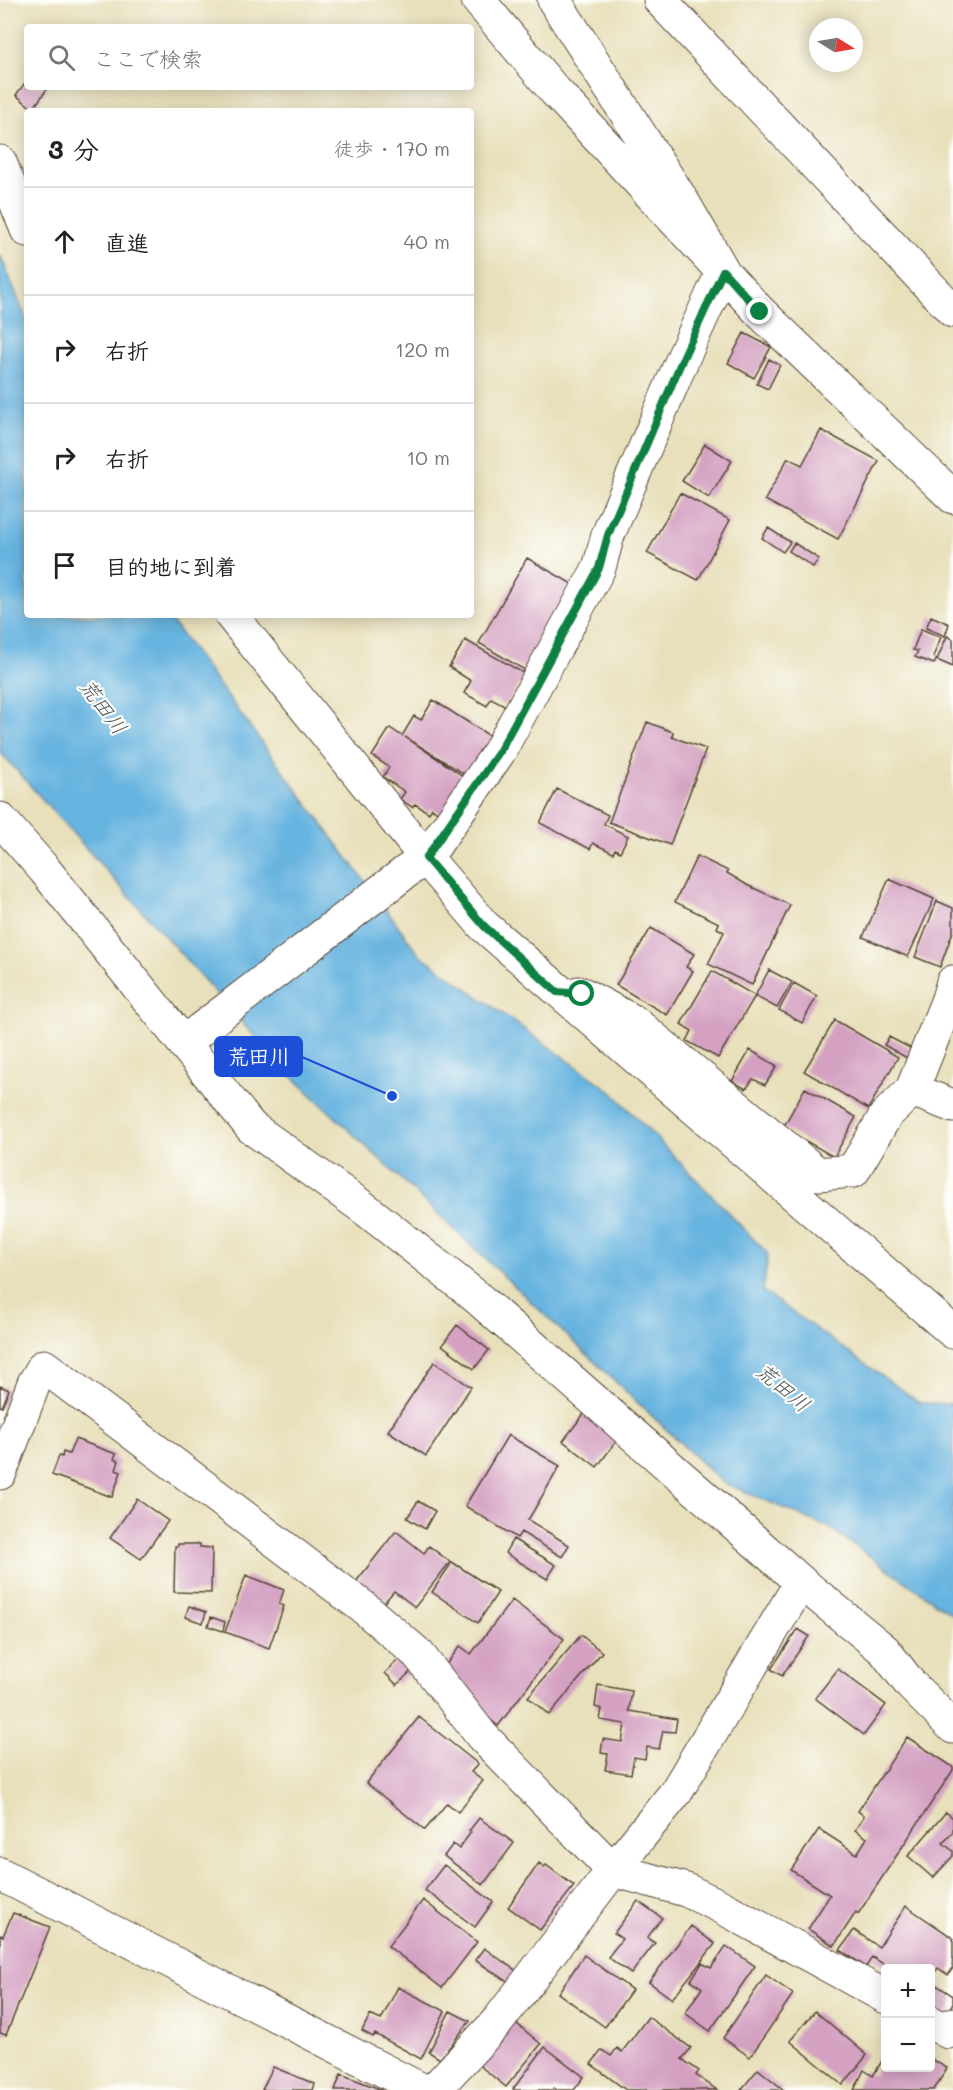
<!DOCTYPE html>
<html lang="ja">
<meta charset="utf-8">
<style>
:root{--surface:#fff;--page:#f6f6f6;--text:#222;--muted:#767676;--line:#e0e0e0}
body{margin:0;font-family:Mali,"Klee One",sans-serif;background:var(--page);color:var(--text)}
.controls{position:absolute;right:18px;bottom:18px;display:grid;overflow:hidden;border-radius:6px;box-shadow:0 3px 15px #0003}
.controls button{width:54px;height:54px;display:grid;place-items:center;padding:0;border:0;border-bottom:2px solid var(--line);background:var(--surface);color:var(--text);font:30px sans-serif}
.compass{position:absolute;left:809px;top:18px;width:54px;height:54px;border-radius:50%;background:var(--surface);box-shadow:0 3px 15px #0003;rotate:101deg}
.stop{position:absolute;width:18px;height:18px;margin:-14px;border:4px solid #0b8043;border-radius:50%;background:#fff}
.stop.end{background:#0b8043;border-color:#fff;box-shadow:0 2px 6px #0008}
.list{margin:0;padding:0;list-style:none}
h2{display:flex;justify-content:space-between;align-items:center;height:78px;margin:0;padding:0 24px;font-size:26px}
h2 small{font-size:20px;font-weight:400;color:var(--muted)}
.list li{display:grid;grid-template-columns:39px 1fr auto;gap:18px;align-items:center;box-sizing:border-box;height:108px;padding:0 24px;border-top:2px solid var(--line)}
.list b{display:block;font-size:22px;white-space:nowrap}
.list em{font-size:20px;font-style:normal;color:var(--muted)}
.icon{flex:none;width:33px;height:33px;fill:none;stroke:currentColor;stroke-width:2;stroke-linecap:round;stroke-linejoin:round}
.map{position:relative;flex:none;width:953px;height:2090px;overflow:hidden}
.search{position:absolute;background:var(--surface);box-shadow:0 3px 15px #0003;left:24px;top:24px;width:450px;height:66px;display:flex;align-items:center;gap:15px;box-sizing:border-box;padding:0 21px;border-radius:6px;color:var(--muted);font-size:22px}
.panel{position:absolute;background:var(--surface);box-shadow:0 3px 15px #0003;left:24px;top:108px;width:450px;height:510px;border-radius:6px}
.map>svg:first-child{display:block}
</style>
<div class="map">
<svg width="953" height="2090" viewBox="0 0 953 2090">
<rect width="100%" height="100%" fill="#fdfcf7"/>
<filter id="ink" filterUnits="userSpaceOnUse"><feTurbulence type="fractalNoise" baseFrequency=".0167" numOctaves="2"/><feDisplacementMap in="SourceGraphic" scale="12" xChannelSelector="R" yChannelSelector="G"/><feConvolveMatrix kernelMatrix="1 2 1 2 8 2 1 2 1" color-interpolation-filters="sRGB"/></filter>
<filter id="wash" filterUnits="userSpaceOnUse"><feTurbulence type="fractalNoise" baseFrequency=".008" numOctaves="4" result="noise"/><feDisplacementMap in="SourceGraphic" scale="24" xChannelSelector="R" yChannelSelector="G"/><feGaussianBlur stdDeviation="1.35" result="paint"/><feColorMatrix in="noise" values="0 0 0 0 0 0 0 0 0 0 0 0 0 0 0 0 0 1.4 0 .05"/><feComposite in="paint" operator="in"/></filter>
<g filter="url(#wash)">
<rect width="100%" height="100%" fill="#e8e0bb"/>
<path fill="#66b4e0" stroke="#506f7f" stroke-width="1.5" d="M 0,254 L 27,321 L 27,615 L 167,615 L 419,954 L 611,1091 L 768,1254 L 763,1291 L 920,1403 L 953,1404 L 953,1615 L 828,1527 L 722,1482 L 282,1067 L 0,752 Z"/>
<g id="blocks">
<path fill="#d4a1c2" d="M 27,80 L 27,87 L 45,87 L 47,89 L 33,109 L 16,95 Z
M 744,333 L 771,347 L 754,378 L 728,363 Z
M 769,359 L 780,365 L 768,389 L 757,384 Z
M 821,430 L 879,461 L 838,539 L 765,500 L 788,458 L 802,465 Z
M 705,444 L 732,461 L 709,498 L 682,481 Z
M 680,493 L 730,520 L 698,580 L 647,553 Z
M 768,528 L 790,542 L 783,552 L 762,538 Z
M 794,543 L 819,559 L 813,567 L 789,551 Z
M 527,558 L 574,585 L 528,672 L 479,643 Z
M 931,616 L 949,624 L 945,636 L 926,628 Z
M 921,629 L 941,637 L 933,657 L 937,659 L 934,664 L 915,657 L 918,651 L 913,650 Z
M 947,636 L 953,639 L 953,667 L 937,660 Z
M 465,640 L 525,674 L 506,706 L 491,698 L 487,706 L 464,693 L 471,681 L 449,667 Z
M 433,700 L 493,738 L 469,777 L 405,737 L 466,778 L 441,815 L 432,808 L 429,813 L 415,804 L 412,807 L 400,799 L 405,792 L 383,777 L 389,767 L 372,756 L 390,728 L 402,736 L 414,716 L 421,720 Z
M 647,722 L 673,732 L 672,737 L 706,749 L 670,845 L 609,822 Z
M 557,789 L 608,815 L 604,824 L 628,836 L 620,852 L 615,849 L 613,853 L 593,843 L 590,849 L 540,823 Z
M 697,856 L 728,871 L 727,873 L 747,885 L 790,905 L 752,985 L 708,964 L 724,932 L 717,928 L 719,923 L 675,902 Z
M 889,879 L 934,899 L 908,957 L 863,937 Z
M 937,901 L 953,908 L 953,931 L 940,967 L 915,957 Z
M 651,928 L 694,954 L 686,967 L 693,971 L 667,1015 L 616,985 Z
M 769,970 L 792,982 L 777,1008 L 755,996 L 718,1058 L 687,1041 L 692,1031 L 681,1024 L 712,971 L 755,996 Z
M 794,983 L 817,996 L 802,1023 L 779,1010 Z
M 835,1020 L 898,1057 L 868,1109 L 804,1071 Z
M 889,1037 L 912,1049 L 907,1058 L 884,1045 Z
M 750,1050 L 777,1066 L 765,1085 L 753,1079 L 746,1089 L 732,1081 Z
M 805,1088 L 856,1117 L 834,1157 L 783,1128 Z
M 457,1325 L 489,1350 L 474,1369 L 442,1345 Z
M 434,1362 L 471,1387 L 426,1456 L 388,1431 Z
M 0,1386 L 9,1390 L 2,1407 L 0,1406 Z
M 586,1411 L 620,1436 L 597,1467 L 563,1441 Z
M 508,1435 L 560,1466 L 528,1520 L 569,1545 L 562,1557 L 521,1532 L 517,1538 L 465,1506 Z
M 75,1439 L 116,1454 L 114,1459 L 119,1461 L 116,1470 L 121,1472 L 112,1497 L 52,1475 L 59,1456 L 62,1457 L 63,1452 L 69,1454 Z
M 137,1499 L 168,1521 L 141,1559 L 110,1538 Z
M 418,1501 L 435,1511 L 425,1529 L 407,1518 Z
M 396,1531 L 424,1553 L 429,1546 L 450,1562 L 415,1607 L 394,1591 L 382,1605 L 355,1583 Z
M 513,1539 L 556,1565 L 547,1579 L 505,1553 Z
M 178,1544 L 200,1544 L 200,1547 L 212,1548 L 211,1593 L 174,1592 L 175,1546 L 178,1546 Z
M 452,1562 L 498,1592 L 478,1623 L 432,1592 Z
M 246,1575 L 284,1590 L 279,1604 L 284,1606 L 269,1648 L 225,1632 Z
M 512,1600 L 564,1639 L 498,1726 L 474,1706 L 445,1666 L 460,1646 L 471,1654 Z
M 189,1606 L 206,1612 L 203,1623 L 185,1617 Z
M 211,1617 L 225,1622 L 223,1631 L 208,1626 Z
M 798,1629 L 809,1636 L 782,1676 L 771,1669 Z
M 581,1635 L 602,1652 L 549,1715 L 528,1697 Z
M 401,1657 L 413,1669 L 397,1685 L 385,1673 Z
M 838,1669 L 886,1705 L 864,1735 L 815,1698 Z
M 598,1685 L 632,1691 L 629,1711 L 677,1719 L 675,1732 L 663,1731 L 659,1749 L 647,1747 L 645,1759 L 634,1757 L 631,1774 L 605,1770 L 608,1754 L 601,1753 L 603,1739 L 622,1742 L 625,1724 L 600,1720 L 602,1709 L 595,1707 Z
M 419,1717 L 478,1764 L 471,1772 L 483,1781 L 458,1812 L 447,1803 L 425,1830 L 366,1783 Z
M 907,1737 L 953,1767 L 953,1770 L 858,1914 L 856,1912 L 834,1946 L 808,1929 L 830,1895 L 791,1870 L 819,1829 L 857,1854 L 867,1838 L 855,1830 L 864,1816 L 858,1811 Z
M 946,1812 L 953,1818 L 953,1832 L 943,1843 L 953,1851 L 953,1856 L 933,1878 L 908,1856 Z
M 479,1818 L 514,1843 L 483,1885 L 444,1856 L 453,1844 L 459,1849 L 471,1832 L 469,1831 Z
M 539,1863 L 544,1867 L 546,1865 L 574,1886 L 540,1930 L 508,1907 Z
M 444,1865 L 493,1902 L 475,1927 L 425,1890 Z
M 423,1900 L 477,1942 L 442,1988 L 388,1946 Z
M 638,1901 L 662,1918 L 647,1938 L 655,1943 L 631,1974 L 608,1957 L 622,1939 L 614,1933 Z
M 906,1906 L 953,1938 L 953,1968 L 948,1975 L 938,1968 L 930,1979 L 930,1968 L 890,1968 L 872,1957 L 866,1967 L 840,1950 L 854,1930 L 879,1947 Z
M 13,1913 L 50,1927 L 6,2035 L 0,2033 L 0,1935 L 3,1936 Z
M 691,1926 L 715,1944 L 672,1999 L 649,1982 Z
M 726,1946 L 755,1966 L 710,2031 L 685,2013 L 702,1988 L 691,1980 L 702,1963 L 711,1968 Z
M 484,1948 L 518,1972 L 510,1983 L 475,1960 Z
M 584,1955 L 632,1990 L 605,2027 L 558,1993 Z
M 766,1975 L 793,1994 L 750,2057 L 723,2038 Z
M 935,1984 L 953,1996 L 953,2003 L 943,2019 L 930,2012 L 930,1992 Z
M 398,1987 L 445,2011 L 421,2059 L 375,2034 L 373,2037 L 362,2031 L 370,2015 L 381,2020 Z
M 450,2011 L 470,2021 L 440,2059 L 429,2052 Z
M 815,2011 L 867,2055 L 843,2085 L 790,2041 Z
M 648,2017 L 691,2048 L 682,2059 L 699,2071 L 696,2075 L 717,2090 L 626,2090 L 591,2064 L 602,2050 L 611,2056 L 617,2048 L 622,2052 Z
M 511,2019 L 541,2044 L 506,2087 L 475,2062 Z
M 545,2047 L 584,2077 L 574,2090 L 557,2090 L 554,2088 L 553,2090 L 515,2090 L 513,2089 Z
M 886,2054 L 886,2068 L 930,2068 L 930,2058 L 947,2068 L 934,2090 L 854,2090 L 864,2070 L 873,2076 Z
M 273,2067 L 315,2084 L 313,2090 L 262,2090 Z
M 758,2069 L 784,2090 L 741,2090 Z
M 341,2074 L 382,2090 L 335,2090 Z"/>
</g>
</g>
<g filter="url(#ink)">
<use href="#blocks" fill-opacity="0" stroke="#554536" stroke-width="1.5"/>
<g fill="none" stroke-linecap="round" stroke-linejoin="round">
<defs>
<path id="street" d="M 478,0 L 555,91 L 760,312 L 953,497
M 660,0 L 953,311
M 0,162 L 27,230
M 231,615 L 426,858 L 484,926 L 953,1332
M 0,819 L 44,869 L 251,1127 L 364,1208 L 473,1294 L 801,1582 L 884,1650 L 911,1685 L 953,1727
M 578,993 L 582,994 L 634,1022 L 818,1174 L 853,1171 L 886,1115 L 912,1090 L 948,999 L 953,982
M 185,1043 L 201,1029 L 407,871 L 426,858 L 499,752 L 599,568 L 608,535 L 683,358 L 723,271 L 683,202 L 554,0
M 912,1090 L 953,1106
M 0,1473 L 34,1383 L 44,1366 L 363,1607 L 418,1654 L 482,1736 L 613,1870 L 686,1890 L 720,1906 L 886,1997
M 0,1874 L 422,2090
M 930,2022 L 948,2032 L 953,2024
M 434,2090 L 498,2021 L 613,1870 L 676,1792 L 801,1582"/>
</defs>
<use href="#street" stroke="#554536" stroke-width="35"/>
<use href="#street" stroke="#fff" stroke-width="33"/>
</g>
</g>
<g fill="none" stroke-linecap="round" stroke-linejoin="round" filter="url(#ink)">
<path stroke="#0b8043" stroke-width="8" d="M 582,994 L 557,992 L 484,926 L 426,858 L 499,752 L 599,568 L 608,535 L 683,358 L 723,271 L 760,312"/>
</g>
<g text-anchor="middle" stroke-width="4.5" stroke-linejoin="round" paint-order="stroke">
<g font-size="21" font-style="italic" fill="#4a5a62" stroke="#fdfcf7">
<text transform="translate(103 707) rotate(53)" y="7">荒田川</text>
<text transform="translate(783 1388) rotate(40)" y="7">荒田川</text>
</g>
</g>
<path fill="none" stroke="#1d4ed8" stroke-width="2" d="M392 1096L302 1057"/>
<circle fill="#1d4ed8" stroke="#fdfcf7" stroke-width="2" cx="392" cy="1096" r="6"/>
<rect fill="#1d4ed8" stroke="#1d4ed8" stroke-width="2" x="215" y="1037" width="87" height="39" rx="6"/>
<g font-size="21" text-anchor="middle" font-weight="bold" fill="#fff">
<text x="259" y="1064">荒田川</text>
</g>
</svg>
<div class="controls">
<button>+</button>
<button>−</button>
</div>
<svg class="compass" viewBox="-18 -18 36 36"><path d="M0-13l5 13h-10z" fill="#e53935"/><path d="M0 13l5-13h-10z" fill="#767676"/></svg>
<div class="stop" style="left:582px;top:994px"></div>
<div class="stop end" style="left:760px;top:312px"></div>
<div class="search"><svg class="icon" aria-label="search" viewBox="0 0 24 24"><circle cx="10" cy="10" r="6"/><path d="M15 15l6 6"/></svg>ここで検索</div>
<section class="panel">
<h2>3 分<small>徒歩 · 170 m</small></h2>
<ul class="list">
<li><svg class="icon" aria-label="ahead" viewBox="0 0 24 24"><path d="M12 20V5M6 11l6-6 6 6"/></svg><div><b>直進</b></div><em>40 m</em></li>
<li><svg class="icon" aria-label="right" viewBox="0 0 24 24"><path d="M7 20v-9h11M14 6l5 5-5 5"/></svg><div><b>右折</b></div><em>120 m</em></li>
<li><svg class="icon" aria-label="right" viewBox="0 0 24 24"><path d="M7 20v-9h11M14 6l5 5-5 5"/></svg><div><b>右折</b></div><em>10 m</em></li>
<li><svg class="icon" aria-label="arrive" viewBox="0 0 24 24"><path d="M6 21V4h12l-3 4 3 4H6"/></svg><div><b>目的地に到着</b></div></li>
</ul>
</section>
</div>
